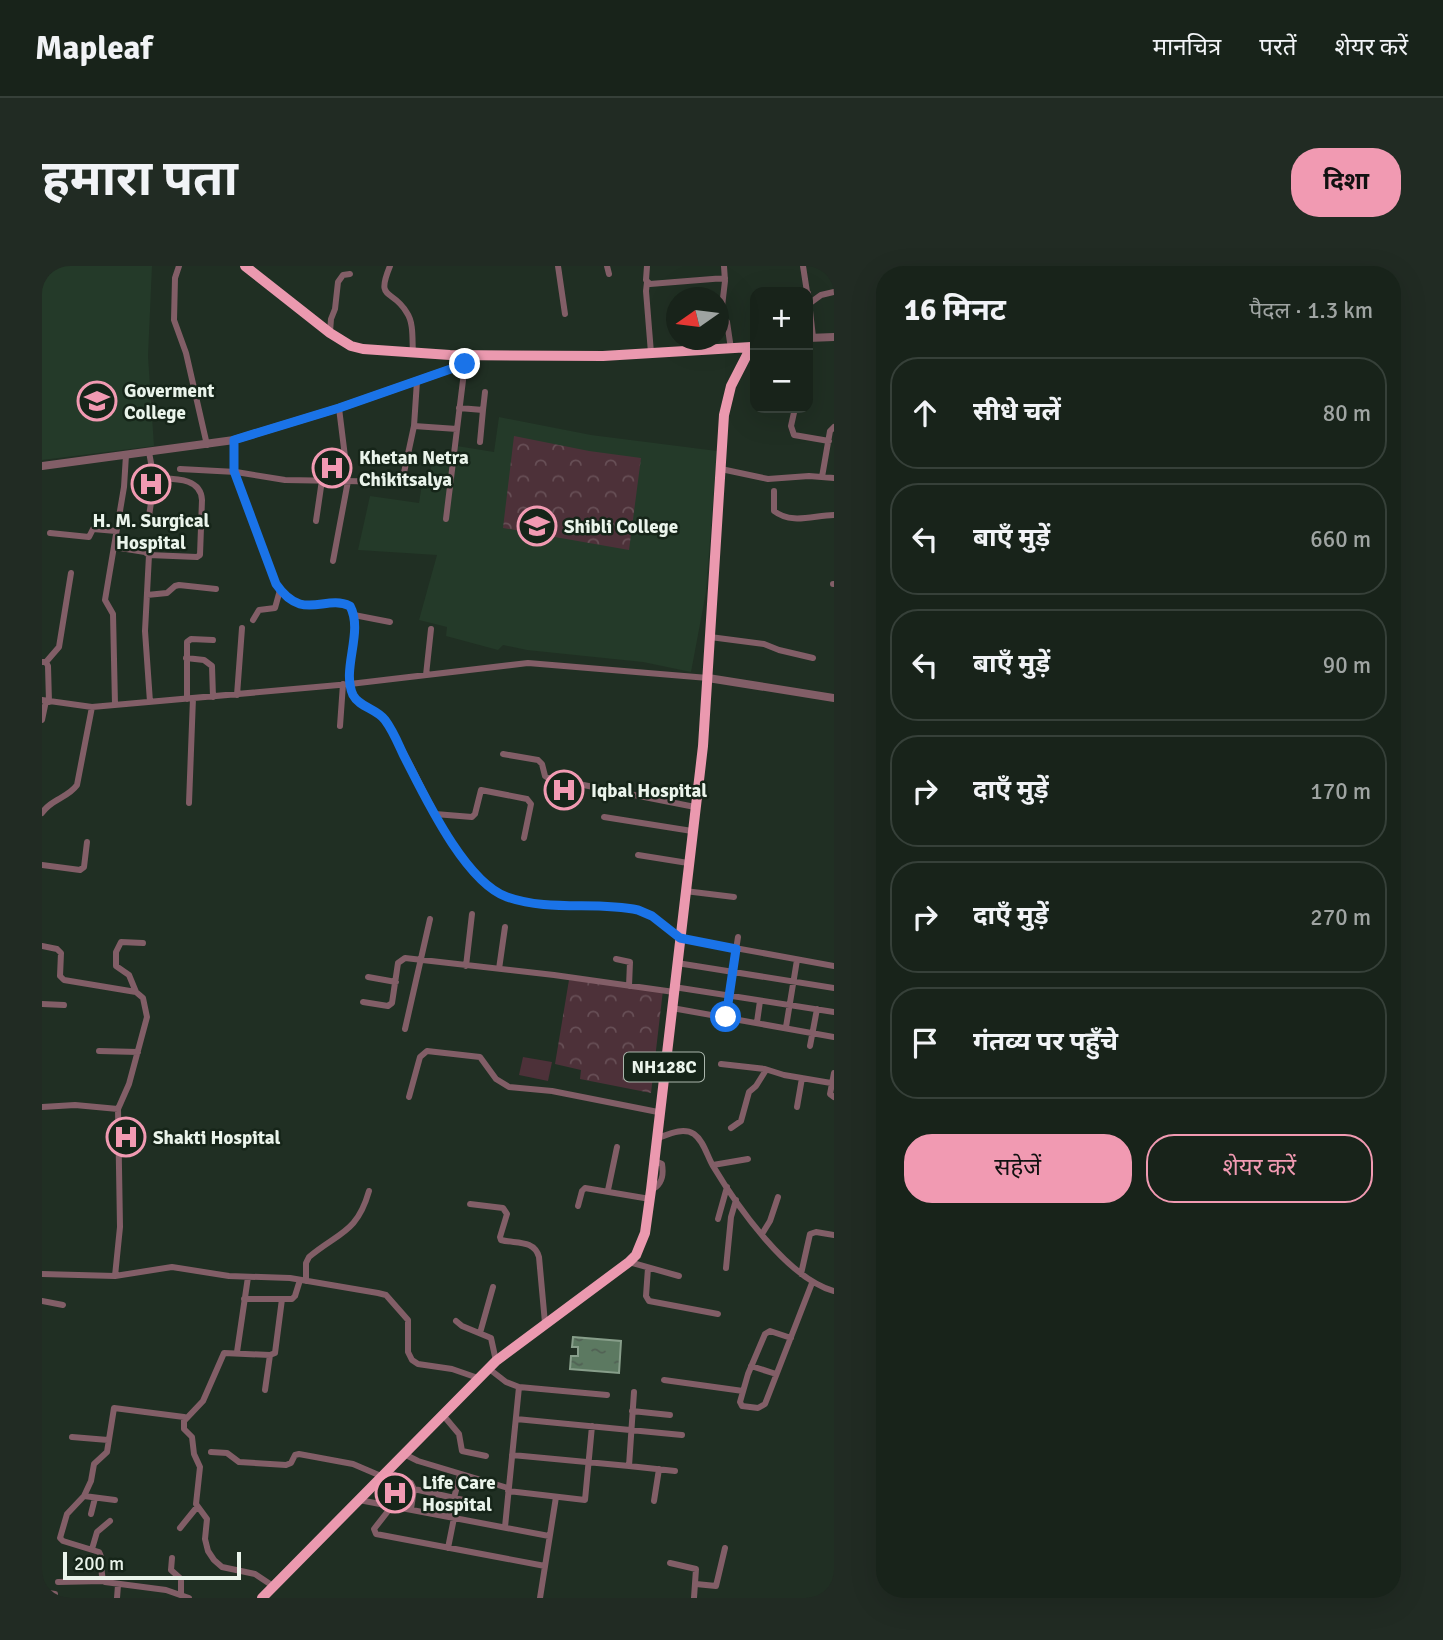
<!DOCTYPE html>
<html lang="hi">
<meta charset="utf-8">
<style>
:root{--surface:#18231a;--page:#212b23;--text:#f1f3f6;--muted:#9fa4a2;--line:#364039;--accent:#f19ab2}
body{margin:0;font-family:Signika,"Noto Sans Devanagari",sans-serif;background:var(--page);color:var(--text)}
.controls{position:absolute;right:21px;top:21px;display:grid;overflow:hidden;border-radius:14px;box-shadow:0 7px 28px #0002}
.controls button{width:63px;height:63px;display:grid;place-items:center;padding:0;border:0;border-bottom:2px solid var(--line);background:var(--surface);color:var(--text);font:35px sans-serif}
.compass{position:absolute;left:624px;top:21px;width:63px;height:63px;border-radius:50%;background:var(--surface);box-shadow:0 7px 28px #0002;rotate:256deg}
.scale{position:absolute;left:21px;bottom:18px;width:178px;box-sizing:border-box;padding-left:7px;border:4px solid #eaf4eb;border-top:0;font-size:19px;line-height:24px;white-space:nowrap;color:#eaf4eb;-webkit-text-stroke:5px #162519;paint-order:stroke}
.stop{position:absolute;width:21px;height:21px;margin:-16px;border:5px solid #1a73e8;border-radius:50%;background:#fff}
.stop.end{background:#1a73e8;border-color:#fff;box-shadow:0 2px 7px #0008}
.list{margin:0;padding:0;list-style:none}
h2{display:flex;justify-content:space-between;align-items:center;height:91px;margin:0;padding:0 28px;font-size:30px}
h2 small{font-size:23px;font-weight:400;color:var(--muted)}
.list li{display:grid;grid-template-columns:46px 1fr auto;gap:21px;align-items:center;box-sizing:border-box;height:112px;margin:0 14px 14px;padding:0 14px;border:2px solid var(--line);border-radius:28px}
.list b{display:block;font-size:26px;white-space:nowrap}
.list em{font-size:23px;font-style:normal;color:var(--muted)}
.actions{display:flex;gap:14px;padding:21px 28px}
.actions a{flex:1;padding:16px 0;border:2px solid var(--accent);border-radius:28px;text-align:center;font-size:24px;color:var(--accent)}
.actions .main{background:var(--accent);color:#111}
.icon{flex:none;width:38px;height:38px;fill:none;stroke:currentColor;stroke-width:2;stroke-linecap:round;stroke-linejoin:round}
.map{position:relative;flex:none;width:792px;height:1332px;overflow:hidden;border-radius:28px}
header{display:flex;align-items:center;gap:42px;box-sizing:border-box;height:98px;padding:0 35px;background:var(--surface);border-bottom:2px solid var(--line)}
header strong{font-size:33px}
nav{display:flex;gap:38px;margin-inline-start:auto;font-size:24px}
.intro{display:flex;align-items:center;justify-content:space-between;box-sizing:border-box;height:168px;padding:0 42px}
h1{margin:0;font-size:49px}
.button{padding:18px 32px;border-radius:28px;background:var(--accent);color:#111;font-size:24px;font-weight:700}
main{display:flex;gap:42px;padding:0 42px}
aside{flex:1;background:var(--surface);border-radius:28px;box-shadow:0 7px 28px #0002}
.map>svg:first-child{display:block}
</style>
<header>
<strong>Mapleaf</strong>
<nav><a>मानचित्र</a><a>परतें</a><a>शेयर करें</a></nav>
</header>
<div class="intro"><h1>हमारा पता</h1><a class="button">दिशा</a></div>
<main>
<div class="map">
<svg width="792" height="1332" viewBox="0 0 792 1332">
<defs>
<pattern id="park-crowns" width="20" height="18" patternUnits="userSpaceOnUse" patternTransform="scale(1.75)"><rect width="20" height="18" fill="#4d3139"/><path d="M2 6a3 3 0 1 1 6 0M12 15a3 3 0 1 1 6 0" fill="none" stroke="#674f56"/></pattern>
<pattern id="water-ripples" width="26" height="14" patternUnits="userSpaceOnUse" patternTransform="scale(1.75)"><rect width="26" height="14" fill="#5c7961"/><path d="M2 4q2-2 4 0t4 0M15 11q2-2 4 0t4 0" fill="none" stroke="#516154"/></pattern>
</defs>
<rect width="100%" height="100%" fill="#202f23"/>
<path fill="#243a29" d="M 0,0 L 110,0 L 106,90 L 112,180 L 0,194 Z
M 457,151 L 549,169 L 675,185 L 664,326 L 649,406 L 601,396 L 485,384 L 461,379 L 456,384 L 404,370 L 405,361 L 377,354 L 395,289 L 316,284 L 328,230 L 377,237 L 380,218 L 387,219 L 391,186 L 408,189 L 415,180 L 452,186 Z"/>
<path fill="url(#park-crowns)" d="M 472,170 L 547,185 L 599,192 L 587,284 L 461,262 Z
M 527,714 L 621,724 L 609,827 L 538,813 L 539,804 L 513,798 Z"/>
<path fill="#4d3139" d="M 481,791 L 510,796 L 506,815 L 477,809 Z"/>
<path fill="url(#water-ripples)" stroke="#879e8a" stroke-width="2" d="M 531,1071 L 579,1075 L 577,1107 L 528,1103 L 529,1090 L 536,1090 L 536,1081 L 530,1081 Z"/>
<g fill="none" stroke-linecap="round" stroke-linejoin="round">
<path stroke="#825e67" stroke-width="6" d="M 137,0 L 133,12 L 132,54 L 144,87 L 165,179
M 348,0 C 333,36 351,22 365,47 C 372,57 370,75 371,87
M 516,0 L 523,48
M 565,0 L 567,8
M 605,0 L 604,14 L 608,18 L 683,12
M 682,0 L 683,15 L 679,49 L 685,56 L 689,83
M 761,0 L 765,26
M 605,16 L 604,25 L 609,87
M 766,27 L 771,71
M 768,37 L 779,29 L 792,26
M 288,66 L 289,53 L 293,43 L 296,16 L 301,9 L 308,8
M 417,142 L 441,144 L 438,176
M 753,142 L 749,160 L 752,169 L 787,175
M 441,144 L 443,126
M 372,160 L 415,163
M 192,174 L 192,205 L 234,318 C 261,358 281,327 308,340 C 322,366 299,403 311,428 C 317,441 335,443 343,455 C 376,500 410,612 465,631 C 507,646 554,635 596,644 L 610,650 L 638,672 L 792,700
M 138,203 L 194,206 L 243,214 L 360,216
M 679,203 L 726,213 L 767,210 L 792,212
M 780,211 L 788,165 L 792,161
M 370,218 L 360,216 L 372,160 L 375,115
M 732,225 L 732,245 C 750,259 772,249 792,249
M 107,250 L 113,210
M 404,253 L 423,98
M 274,255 L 280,214
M 8,267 L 47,271 L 51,263 L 74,265
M 72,281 L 103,286 L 107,289 L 103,365 L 108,436
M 107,289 L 155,291 L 158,289 L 160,234 C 159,211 131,213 114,212 L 111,208 L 107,186
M 291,295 L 306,215 L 297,142
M 791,318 L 792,318
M 105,329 L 125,327 L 133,320 L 137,319 L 174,323
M 312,349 L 348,356
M 211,354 L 217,344 L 233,342 L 238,324
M 668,371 L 722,378 L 737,384 L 771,392
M 144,392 L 162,394 L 170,400 L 171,431
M 0,396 L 4,396 L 6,400 L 7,436
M 4,396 L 17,381 L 29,307
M 384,409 L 389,363
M 195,429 L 200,362
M 145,433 L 145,376 L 149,373 L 171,374
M 0,434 L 50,441 L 308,418 L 486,397 L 666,412
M 73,439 L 71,348 L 63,334 L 82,221 L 84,189
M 0,454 L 4,435
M 298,460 L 301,418
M 461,488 L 496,494 L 500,498 L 503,510 L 506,512 L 653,541
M 147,537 L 151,432
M 0,547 C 9,533 26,532 35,519 L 50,441
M 393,548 L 430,551 L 433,548 L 439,524 L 485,533 L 489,538 L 482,572
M 562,551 L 650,565
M 596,589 L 646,597
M 0,599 L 38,604 L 42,601 L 45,576
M 643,625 L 692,631
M 0,680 L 15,683 L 19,687 L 18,710 L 22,714 L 94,726 L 101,732 L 105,751 L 87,818 L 76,843 L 78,961 L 73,1010
M 574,693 L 588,696 L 587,720
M 635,697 L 792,722
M 424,700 L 430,648
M 457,703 L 463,661
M 326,711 L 354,716
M 632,721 L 792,746
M 94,726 L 87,709 L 74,700 L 74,686 L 79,676 L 101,677
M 321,736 L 346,740 L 350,737 L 356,697 L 363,692 L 512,709 L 632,726
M 0,738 L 22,739
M 630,742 L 792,771
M 715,756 L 718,735
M 744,761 L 755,694
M 682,762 L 696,671
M 363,763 L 388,653
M 768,780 L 775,743
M 57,785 L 96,786
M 679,798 L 723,803 L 742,809 L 789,817
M 792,807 L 788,828 L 792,831
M 367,831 L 378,791 L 385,785 L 438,791 L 454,813 L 467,821 L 510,825 L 616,846
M 0,841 L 33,839 L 76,843
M 755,841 L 760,812
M 689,862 L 699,855 L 707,826 L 714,820 L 724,804
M 616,872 C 627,868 641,861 652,868 C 662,875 665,890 671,900 C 695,940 746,1013 792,1025
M 671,899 L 706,893
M 566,924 L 575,881
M 609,924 C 620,919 622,910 620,898 L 611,894
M 428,938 L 461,942 L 465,948 L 458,971 L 459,974 C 473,978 492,973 497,991 L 503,1057
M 536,940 L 540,925 L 543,922 L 608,933
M 676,953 L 685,921
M 720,968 L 728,955 L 736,931
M 587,996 L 637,1010
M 606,1002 L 604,1030 L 607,1035 L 676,1048
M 684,1002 L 689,951 L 694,934
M 0,1008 L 73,1010 L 130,1001 L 187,1010 L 248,1012 L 336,1027 L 344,1029 L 366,1054 L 366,1086 L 370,1094 L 376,1098 L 410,1103 L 436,1112
M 759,1008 L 768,968 L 774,966 L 792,969
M 264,1015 L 264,997 L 267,991 C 297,966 315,967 327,925
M 202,1033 L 250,1033 L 253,1030 L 258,1014
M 0,1035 L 21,1039
M 414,1055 L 420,1060 L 449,1072 L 454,1095
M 438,1067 L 451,1021
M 749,1072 L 728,1065 L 723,1068 L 706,1108 L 698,1136 L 700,1140 L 716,1142 L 723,1138 L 770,1017
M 195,1086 L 206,1011
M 709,1100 L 734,1108
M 446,1102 L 464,1116 L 477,1121 L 565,1129
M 622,1114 L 701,1125
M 223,1124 L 228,1089
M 590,1145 L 628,1149
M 401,1149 L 417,1168 L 420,1185 L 444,1190
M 474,1153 L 640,1169
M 143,1154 L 161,1135 L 182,1087 L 228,1089 L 233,1087 L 240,1033
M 30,1171 L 66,1174
M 169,1186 L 185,1187 L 197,1196 L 244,1199 L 249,1197 L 253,1189 L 257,1188 L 311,1198 L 339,1210
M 362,1188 L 376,1195 L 466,1222
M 470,1189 L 587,1200 L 592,1126
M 587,1200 L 633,1205
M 344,1205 L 369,1217 L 372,1223 L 435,1237
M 466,1225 L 543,1234 L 550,1160
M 42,1230 L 73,1234
M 317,1234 L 507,1270
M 612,1235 L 617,1203
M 350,1240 L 332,1263 L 334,1268 L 503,1300
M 369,1243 L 372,1223
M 49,1248 L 53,1232
M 407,1251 L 418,1209
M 463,1261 L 477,1121
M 138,1262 L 155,1241
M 406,1282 L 412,1252
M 50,1283 L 55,1266 L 68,1255
M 130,1292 L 129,1304 L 139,1313 L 139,1328
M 628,1297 L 654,1303 L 652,1332
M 16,1316 L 61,1315
M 654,1318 L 674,1320 L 683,1282
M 0,1326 L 13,1328
M 75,1332 L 76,1319
M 147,1332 L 124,1324 L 63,1316 C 56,1308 63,1295 57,1286 L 21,1275 L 18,1272 L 25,1248 L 42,1230 L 49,1215 L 52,1198 L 65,1186 L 72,1142 L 142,1151 L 142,1163 L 150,1171 L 152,1188 L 158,1201 L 154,1238 L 165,1253 L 163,1273 L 166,1285 L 172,1294 L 180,1301 L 213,1308 L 231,1320
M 498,1332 L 514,1231"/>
<path stroke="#825e67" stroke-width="8" d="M 766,72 L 792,71
M 0,200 L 192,174 L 297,142 L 423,98 L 432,89
M 666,412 L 792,432"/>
<path stroke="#eb99af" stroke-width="10" d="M 203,0 L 288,67 L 309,80 L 321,83 L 408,89 L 561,90 L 709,81
M 220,1332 L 454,1095 L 587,996 L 594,989 L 603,967 L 609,924 L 661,480 L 682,149 L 689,120 L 709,81"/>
</g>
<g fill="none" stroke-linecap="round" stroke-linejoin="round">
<path stroke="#1a73e8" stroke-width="9" d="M 423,98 L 297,142 L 192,174 L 192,205 L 234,318 C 261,357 282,328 308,340 C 322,366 299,403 311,429 C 317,441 335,443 343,454 C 352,466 357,480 363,492 C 383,531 423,616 465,631 C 507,646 554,635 596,644 L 610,650 L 638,672 L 694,683 L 684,751"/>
</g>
<defs>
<symbol id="university-ring" viewBox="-11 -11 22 22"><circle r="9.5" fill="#162519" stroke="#f19ab2" stroke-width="1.5"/><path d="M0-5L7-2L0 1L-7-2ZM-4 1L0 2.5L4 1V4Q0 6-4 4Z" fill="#f19ab2"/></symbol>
<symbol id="hospital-ring" viewBox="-11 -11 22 22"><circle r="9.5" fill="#162519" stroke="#f19ab2" stroke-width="1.5"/><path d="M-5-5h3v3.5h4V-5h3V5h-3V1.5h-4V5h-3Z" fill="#f19ab2"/></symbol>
</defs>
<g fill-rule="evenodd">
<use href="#university-ring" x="33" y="113" width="44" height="44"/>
<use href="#hospital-ring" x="268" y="180" width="44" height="44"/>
<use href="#hospital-ring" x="87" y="196" width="44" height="44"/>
<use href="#university-ring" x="473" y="238" width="44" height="44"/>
<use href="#hospital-ring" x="500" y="502" width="44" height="44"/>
<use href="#hospital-ring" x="62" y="849" width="44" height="44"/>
<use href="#hospital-ring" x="331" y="1205" width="44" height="44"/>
</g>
<g text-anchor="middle" stroke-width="5" stroke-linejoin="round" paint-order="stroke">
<rect fill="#162519" stroke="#aab6ac" stroke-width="2" x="582" y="786.5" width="80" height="29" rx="5"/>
<g font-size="18" font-weight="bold" fill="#eaf4eb">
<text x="622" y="807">NH128C</text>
</g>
<g font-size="19" font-weight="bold" fill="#eaf4eb" stroke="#162519" text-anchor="start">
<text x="82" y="131">Goverment<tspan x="82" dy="22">College</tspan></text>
<text x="317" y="198">Khetan Netra<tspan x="317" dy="22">Chikitsalya</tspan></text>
<text x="109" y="261" text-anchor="middle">H. M. Surgical<tspan x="109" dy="22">Hospital</tspan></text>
<text x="522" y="267">Shibli College</text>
<text x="549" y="531">Iqbal Hospital</text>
<text x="111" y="878">Shakti Hospital</text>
<text x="380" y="1223">Life Care<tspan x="380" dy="22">Hospital</tspan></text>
</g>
</g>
</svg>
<div class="controls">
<button>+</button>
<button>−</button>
</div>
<svg class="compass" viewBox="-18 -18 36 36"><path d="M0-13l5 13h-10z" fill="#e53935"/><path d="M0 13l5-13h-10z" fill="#9fa4a2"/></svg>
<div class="scale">200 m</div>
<div class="stop" style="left:684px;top:751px"></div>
<div class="stop end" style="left:423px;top:98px"></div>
</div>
<aside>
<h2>16 मिनट<small>पैदल · 1.3 km</small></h2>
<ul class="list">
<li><svg class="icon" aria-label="ahead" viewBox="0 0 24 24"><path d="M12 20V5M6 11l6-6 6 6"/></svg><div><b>सीधे चलें</b></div><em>80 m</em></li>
<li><svg class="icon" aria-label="left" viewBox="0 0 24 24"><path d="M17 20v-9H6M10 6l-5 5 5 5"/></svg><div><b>बाएँ मुड़ें</b></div><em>660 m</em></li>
<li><svg class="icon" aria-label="left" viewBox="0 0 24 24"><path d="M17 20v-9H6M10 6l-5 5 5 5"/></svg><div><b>बाएँ मुड़ें</b></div><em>90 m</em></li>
<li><svg class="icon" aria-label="right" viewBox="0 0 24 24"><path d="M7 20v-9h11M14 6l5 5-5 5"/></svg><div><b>दाएँ मुड़ें</b></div><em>170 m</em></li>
<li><svg class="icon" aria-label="right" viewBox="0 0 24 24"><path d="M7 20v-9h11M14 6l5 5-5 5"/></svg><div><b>दाएँ मुड़ें</b></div><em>270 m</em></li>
<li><svg class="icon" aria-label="arrive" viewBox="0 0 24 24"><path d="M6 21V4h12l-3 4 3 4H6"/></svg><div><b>गंतव्य पर पहुँचे</b></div></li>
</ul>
<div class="actions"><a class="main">सहेजें</a><a>शेयर करें</a></div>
</aside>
</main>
